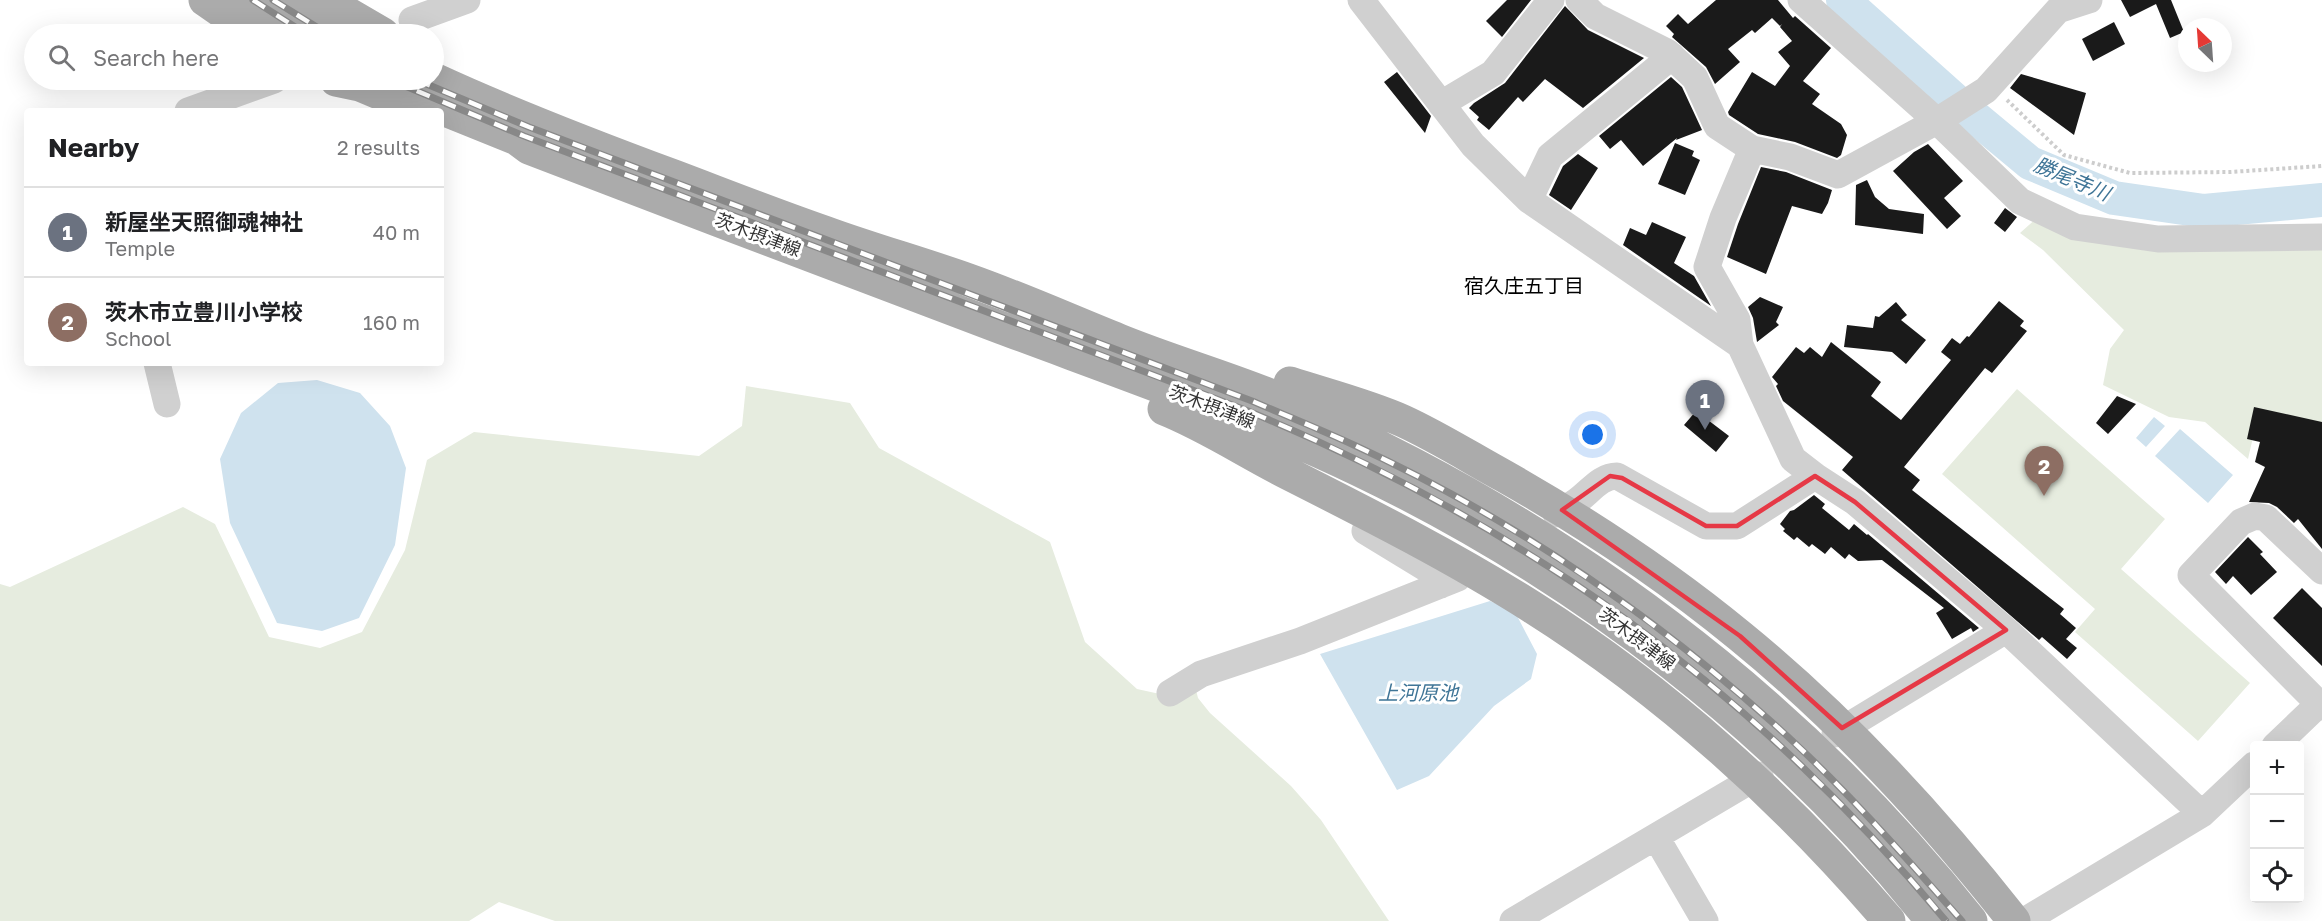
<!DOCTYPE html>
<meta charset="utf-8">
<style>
:root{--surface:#fff;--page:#f2f2f2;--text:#202124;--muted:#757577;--line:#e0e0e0;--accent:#2563eb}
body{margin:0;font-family:"Golos Text","Noto Sans JP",sans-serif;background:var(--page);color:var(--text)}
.controls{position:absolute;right:18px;bottom:18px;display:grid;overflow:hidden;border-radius:6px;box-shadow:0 6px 24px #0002}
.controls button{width:54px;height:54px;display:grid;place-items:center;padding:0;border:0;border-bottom:2px solid var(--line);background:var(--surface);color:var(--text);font:30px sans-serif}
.compass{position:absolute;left:2178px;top:18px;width:54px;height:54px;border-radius:50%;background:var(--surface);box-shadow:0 6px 24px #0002;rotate:335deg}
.you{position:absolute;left:1593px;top:435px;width:21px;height:21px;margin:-15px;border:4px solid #fff;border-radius:50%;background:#1a73e8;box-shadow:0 0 0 9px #1a73e833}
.badge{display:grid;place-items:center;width:39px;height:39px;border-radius:50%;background:var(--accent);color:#fff;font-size:20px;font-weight:700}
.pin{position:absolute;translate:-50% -50px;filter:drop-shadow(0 2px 3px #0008)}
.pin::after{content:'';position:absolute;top:32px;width:21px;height:18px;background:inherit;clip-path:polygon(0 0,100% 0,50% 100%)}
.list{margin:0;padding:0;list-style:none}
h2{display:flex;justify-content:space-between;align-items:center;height:78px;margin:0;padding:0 24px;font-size:26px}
h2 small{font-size:20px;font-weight:400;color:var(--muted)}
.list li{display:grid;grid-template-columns:39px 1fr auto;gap:18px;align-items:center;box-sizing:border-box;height:90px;padding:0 24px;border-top:2px solid var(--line)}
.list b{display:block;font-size:22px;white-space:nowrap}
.list p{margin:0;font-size:20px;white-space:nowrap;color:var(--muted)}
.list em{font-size:20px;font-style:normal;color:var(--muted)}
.icon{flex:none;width:33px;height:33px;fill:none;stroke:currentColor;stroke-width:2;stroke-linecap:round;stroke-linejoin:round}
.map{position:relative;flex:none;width:2322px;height:921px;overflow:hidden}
.search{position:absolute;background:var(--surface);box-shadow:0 6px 24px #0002;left:24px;top:24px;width:420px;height:66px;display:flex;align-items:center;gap:15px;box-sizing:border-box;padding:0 21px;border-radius:33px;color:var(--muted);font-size:22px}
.panel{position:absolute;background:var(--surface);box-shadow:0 6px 24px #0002;left:24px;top:108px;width:420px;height:258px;border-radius:6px}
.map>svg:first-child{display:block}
</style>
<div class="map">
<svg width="2322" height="921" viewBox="0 0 2322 921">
<rect width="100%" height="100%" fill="#fff"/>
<path fill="#e6ecdf" d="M 2038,217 L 2322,242 L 2322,424 L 2259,411 L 2248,459 L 2205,422 L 2169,417 L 2103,385 L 2110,349 L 2124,330 L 2043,250 L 2020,233 Z
M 746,386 L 850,403 L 879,448 L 1050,542 L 1085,642 L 1137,689 L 1169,696 L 1196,690 L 1198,698 L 1210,713 L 1291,786 L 1321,820 L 1389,921 L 555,921 L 499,902 L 469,921 L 0,921 L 0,584 L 10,587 L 183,507 L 215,524 L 269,637 L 320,648 L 362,632 L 405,550 L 427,460 L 474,432 L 699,456 L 742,426 Z
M 2017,389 L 2165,519 L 2121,569 L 2250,683 L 2198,741 L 2075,632 L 2095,609 L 1942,474 Z"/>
<path fill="#cfe2ee" d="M 317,380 L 360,393 L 390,426 L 406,468 L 395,545 L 359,618 L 322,631 L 277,623 L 230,523 L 220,459 L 241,413 L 278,383 Z
M 2154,417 L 2165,426 L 2146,447 L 2136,438 Z
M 2180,429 L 2233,475 L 2208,503 L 2155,456 Z
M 1490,601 L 1515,612 L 1537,654 L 1531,679 L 1494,706 L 1429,776 L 1397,790 L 1320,654 Z"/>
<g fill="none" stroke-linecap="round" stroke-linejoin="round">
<path stroke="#cfe2ee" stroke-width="34" d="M 1843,0 L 1965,109 L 2030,163 L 2114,198 L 2204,211 L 2322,200"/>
</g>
<path fill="#1a1a1a" d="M 1507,0 L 1531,0 L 1502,37 L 1486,21 Z
M 1716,0 L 1778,0 L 1793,18 L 1795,16 L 1831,48 L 1803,81 L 1820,94 L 1812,104 L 1841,124 L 1847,135 L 1841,155 L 1837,158 L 1795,142 L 1758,134 L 1729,115 L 1728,112 L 1752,72 L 1775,86 L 1790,66 L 1778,52 L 1792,41 L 1780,27 L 1782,24 L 1780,26 L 1772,18 L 1755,33 L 1752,30 L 1728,49 L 1740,62 L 1715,84 L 1706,67 L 1672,37 L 1674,34 L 1666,26 L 1678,14 L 1688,24 Z
M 2121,0 L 2171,0 L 2184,32 L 2170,38 L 2156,4 L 2130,17 Z
M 1565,6 L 1588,30 L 1644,58 L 1583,108 L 1545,79 L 1523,102 L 1518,97 L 1489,130 L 1477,120 L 1479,117 L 1469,108 L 1474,103 L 1505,83 Z
M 2114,22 L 2125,44 L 2093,61 L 2082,39 Z
M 1397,72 L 1431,116 L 1425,133 L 1384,82 Z
M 2021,74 L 2086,93 L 2074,135 L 2010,88 Z
M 1671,77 L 1682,87 L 1702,130 L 1676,140 L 1677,138 L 1643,166 L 1621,140 L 1610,149 L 1599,136 Z
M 1675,143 L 1694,151 L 1692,156 L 1700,160 L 1685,195 L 1658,184 Z
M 1928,144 L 1963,181 L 1944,198 L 1961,216 L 1947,229 L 1893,171 L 1914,152 Z
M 1578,154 L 1598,168 L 1571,210 L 1549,195 L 1563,166 Z
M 1761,167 L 1786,172 L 1832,190 L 1828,203 L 1822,214 L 1792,206 L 1766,274 L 1727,257 L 1738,224 Z
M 1867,180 L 1875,197 L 1889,209 L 1924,214 L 1923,234 L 1855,225 L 1856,185 Z
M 2005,208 L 2017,217 L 2005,232 L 1994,223 Z
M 1652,222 L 1686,237 L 1674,263 L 1694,276 L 1711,306 L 1623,245 L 1630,228 L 1646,235 Z
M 1760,297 L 1783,307 L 1776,322 L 1779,325 L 1757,342 L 1753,318 L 1748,307 Z
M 1999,301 L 2024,321 L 2020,326 L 2027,331 L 1992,373 L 1985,368 L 1904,467 L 1920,480 L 1912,490 L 2064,609 L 2060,614 L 2076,628 L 2066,639 L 2077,648 L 2067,659 L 2042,637 L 2039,640 L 1842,470 L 1853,457 L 1783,401 L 1776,386 L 1778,384 L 1772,377 L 1796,347 L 1804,353 L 1810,347 L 1822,357 L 1831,342 L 1881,382 L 1871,396 L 1901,420 L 1951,360 L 1941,352 L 1952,338 L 1960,344 L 1967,336 L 1969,337 Z
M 1896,302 L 1907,315 L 1901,320 L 1926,340 L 1906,364 L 1892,352 L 1844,347 L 1847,325 L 1873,328 L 1875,316 L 1879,317 Z
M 2117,396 L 2136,404 L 2108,434 L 2096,423 Z
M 2254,407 L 2322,422 L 2322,549 L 2298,519 L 2294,523 L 2277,507 L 2269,503 L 2249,502 L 2265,467 L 2255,462 L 2260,442 L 2247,439 Z
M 1696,411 L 1729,436 L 1716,452 L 1684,425 Z
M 1814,495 L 1825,504 L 1822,508 L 1849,530 L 1854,524 L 1867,535 L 1868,534 L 1979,628 L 1973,632 L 1971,628 L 1952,639 L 1936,613 L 1944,608 L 1882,560 L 1858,561 L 1849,554 L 1845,559 L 1831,547 L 1825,554 L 1812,544 L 1809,547 L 1797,537 L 1794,540 L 1783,531 L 1785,529 L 1780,524 L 1790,511 L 1794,510 Z
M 2248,537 L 2263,552 L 2260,554 L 2277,572 L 2251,595 L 2233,576 L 2226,584 L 2215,572 Z
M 2302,588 L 2322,608 L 2322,666 L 2273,618 Z"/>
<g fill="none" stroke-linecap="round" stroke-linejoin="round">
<path stroke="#cdcdcd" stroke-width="4" stroke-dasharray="3 3" stroke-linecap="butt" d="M 2007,100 L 2064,155 L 2130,173 L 2230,172 L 2322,166"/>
<path stroke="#d0d0d0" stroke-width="27" d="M 1361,0 L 1473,145 L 1529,200 L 1740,345
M 1579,0 L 1595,16 L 1667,52 L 1695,78 L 1717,126 L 1752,149
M 1801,0 L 1937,121 L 2020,201 L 2075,227 L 2158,239 L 2322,237
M 2089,0 L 2058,10 L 1986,90 L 1937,121 L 1838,175 L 1790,157 L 1752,149 L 1723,218 L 1707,267 L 1737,320 L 1740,345 L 1793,459 L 1815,476 L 1855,502 L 2006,630 L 2202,814
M 412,20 L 467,0
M 1441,104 L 1493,73 L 1551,0
M 188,111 L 274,80
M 1529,200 L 1550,156 L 1672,56
M 157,363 L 167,404
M 1556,514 C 1563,510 1570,506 1577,501 C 1590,492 1600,476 1617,476 L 1706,526 L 1737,526 L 1815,476
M 1372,515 L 1365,531 L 1429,570 L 1441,585
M 1170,693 L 1201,674 L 1300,641 L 1458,578
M 2319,704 L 2191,575 L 2241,522 L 2255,516 L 2266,518 L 2322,571
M 1835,734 L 2006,630
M 2275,746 L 2319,704 L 2322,707
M 1656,837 L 1705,921
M 1513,921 L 1760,775
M 2024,921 L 2202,814 L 2254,765"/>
<path stroke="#ababab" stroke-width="33" d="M 205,0 L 254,34
M 241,0 L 298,34
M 290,0 L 350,34
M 335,6 L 383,34
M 434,79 C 512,115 593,146 674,176 C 727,196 780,217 833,235 C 878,251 924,264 969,280 C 1020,298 1069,320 1119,340 C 1168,360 1220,375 1270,395 C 1320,415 1367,441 1415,465 C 1630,578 1820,731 1971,921
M 336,80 L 360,85 L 398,101
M 380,80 L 440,108 L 517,139 L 529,148 C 686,209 845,268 1002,328 C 1122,373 1244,415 1359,470 C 1578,575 1781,730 1932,921
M 1290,383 C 1327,395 1367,405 1403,421 C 1438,437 1471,458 1504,476 C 1587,523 1667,576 1740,636 C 1842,719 1933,818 2014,921
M 1164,409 C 1207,426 1247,453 1289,474 C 1372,516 1453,557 1532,607 C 1665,691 1787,801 1889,921"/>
<defs>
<path id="rail" d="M 253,0 L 306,34
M 273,0 L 328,34
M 391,80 L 524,136 L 1248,411 C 1529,527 1751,687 1946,921
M 417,80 L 529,127 L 1252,401 C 1287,416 1322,430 1356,446 C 1508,516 1650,613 1774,724 C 1842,785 1902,853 1962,921"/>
</defs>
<use href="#rail" stroke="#888" stroke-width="7"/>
<use href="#rail" stroke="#fff" stroke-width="4.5" stroke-dasharray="14" stroke-linecap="butt"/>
</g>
<path fill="none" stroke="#e63946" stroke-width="4.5" stroke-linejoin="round" d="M 1610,476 L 1622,478 L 1706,526 L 1737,526 L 1815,476 L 1855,502 L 2006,630 L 1842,728 L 1740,636 L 1562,510 Z"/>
<g text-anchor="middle" stroke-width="6" stroke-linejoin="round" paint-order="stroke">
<g font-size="18" fill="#333" stroke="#fff">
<text transform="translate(758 235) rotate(21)" y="6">茨木摂津線</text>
<text transform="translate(1212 407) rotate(21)" y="6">茨木摂津線</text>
<text transform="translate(1637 639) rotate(37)" y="6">茨木摂津線</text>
</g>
<g font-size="20" font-style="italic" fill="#3f7597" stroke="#fff">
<text transform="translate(2072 179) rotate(23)" y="7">勝尾寺川</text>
<text x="1418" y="700">上河原池</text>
</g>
<g font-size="20" fill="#000" stroke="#fff">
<text x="1524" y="293">宿久庄五丁目</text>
</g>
</g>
</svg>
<div class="controls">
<button>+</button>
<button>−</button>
<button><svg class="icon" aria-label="locate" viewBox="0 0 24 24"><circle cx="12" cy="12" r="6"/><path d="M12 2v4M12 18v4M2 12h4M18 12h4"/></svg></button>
</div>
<svg class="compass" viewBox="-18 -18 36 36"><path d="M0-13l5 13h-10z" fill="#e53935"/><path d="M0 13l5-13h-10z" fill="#757577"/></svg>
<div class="you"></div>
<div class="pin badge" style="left:1705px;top:430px;background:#6b7280">1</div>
<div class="pin badge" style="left:2044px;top:496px;background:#8d6e63">2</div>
<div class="search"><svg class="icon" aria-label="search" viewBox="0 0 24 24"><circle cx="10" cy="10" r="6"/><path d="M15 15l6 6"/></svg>Search here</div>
<section class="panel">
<h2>Nearby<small>2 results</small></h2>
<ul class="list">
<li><span class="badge" style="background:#6b7280">1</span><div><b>新屋坐天照御魂神社</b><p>Temple</p></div><em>40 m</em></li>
<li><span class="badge" style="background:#8d6e63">2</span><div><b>茨木市立豊川小学校</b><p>School</p></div><em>160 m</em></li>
</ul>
</section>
</div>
